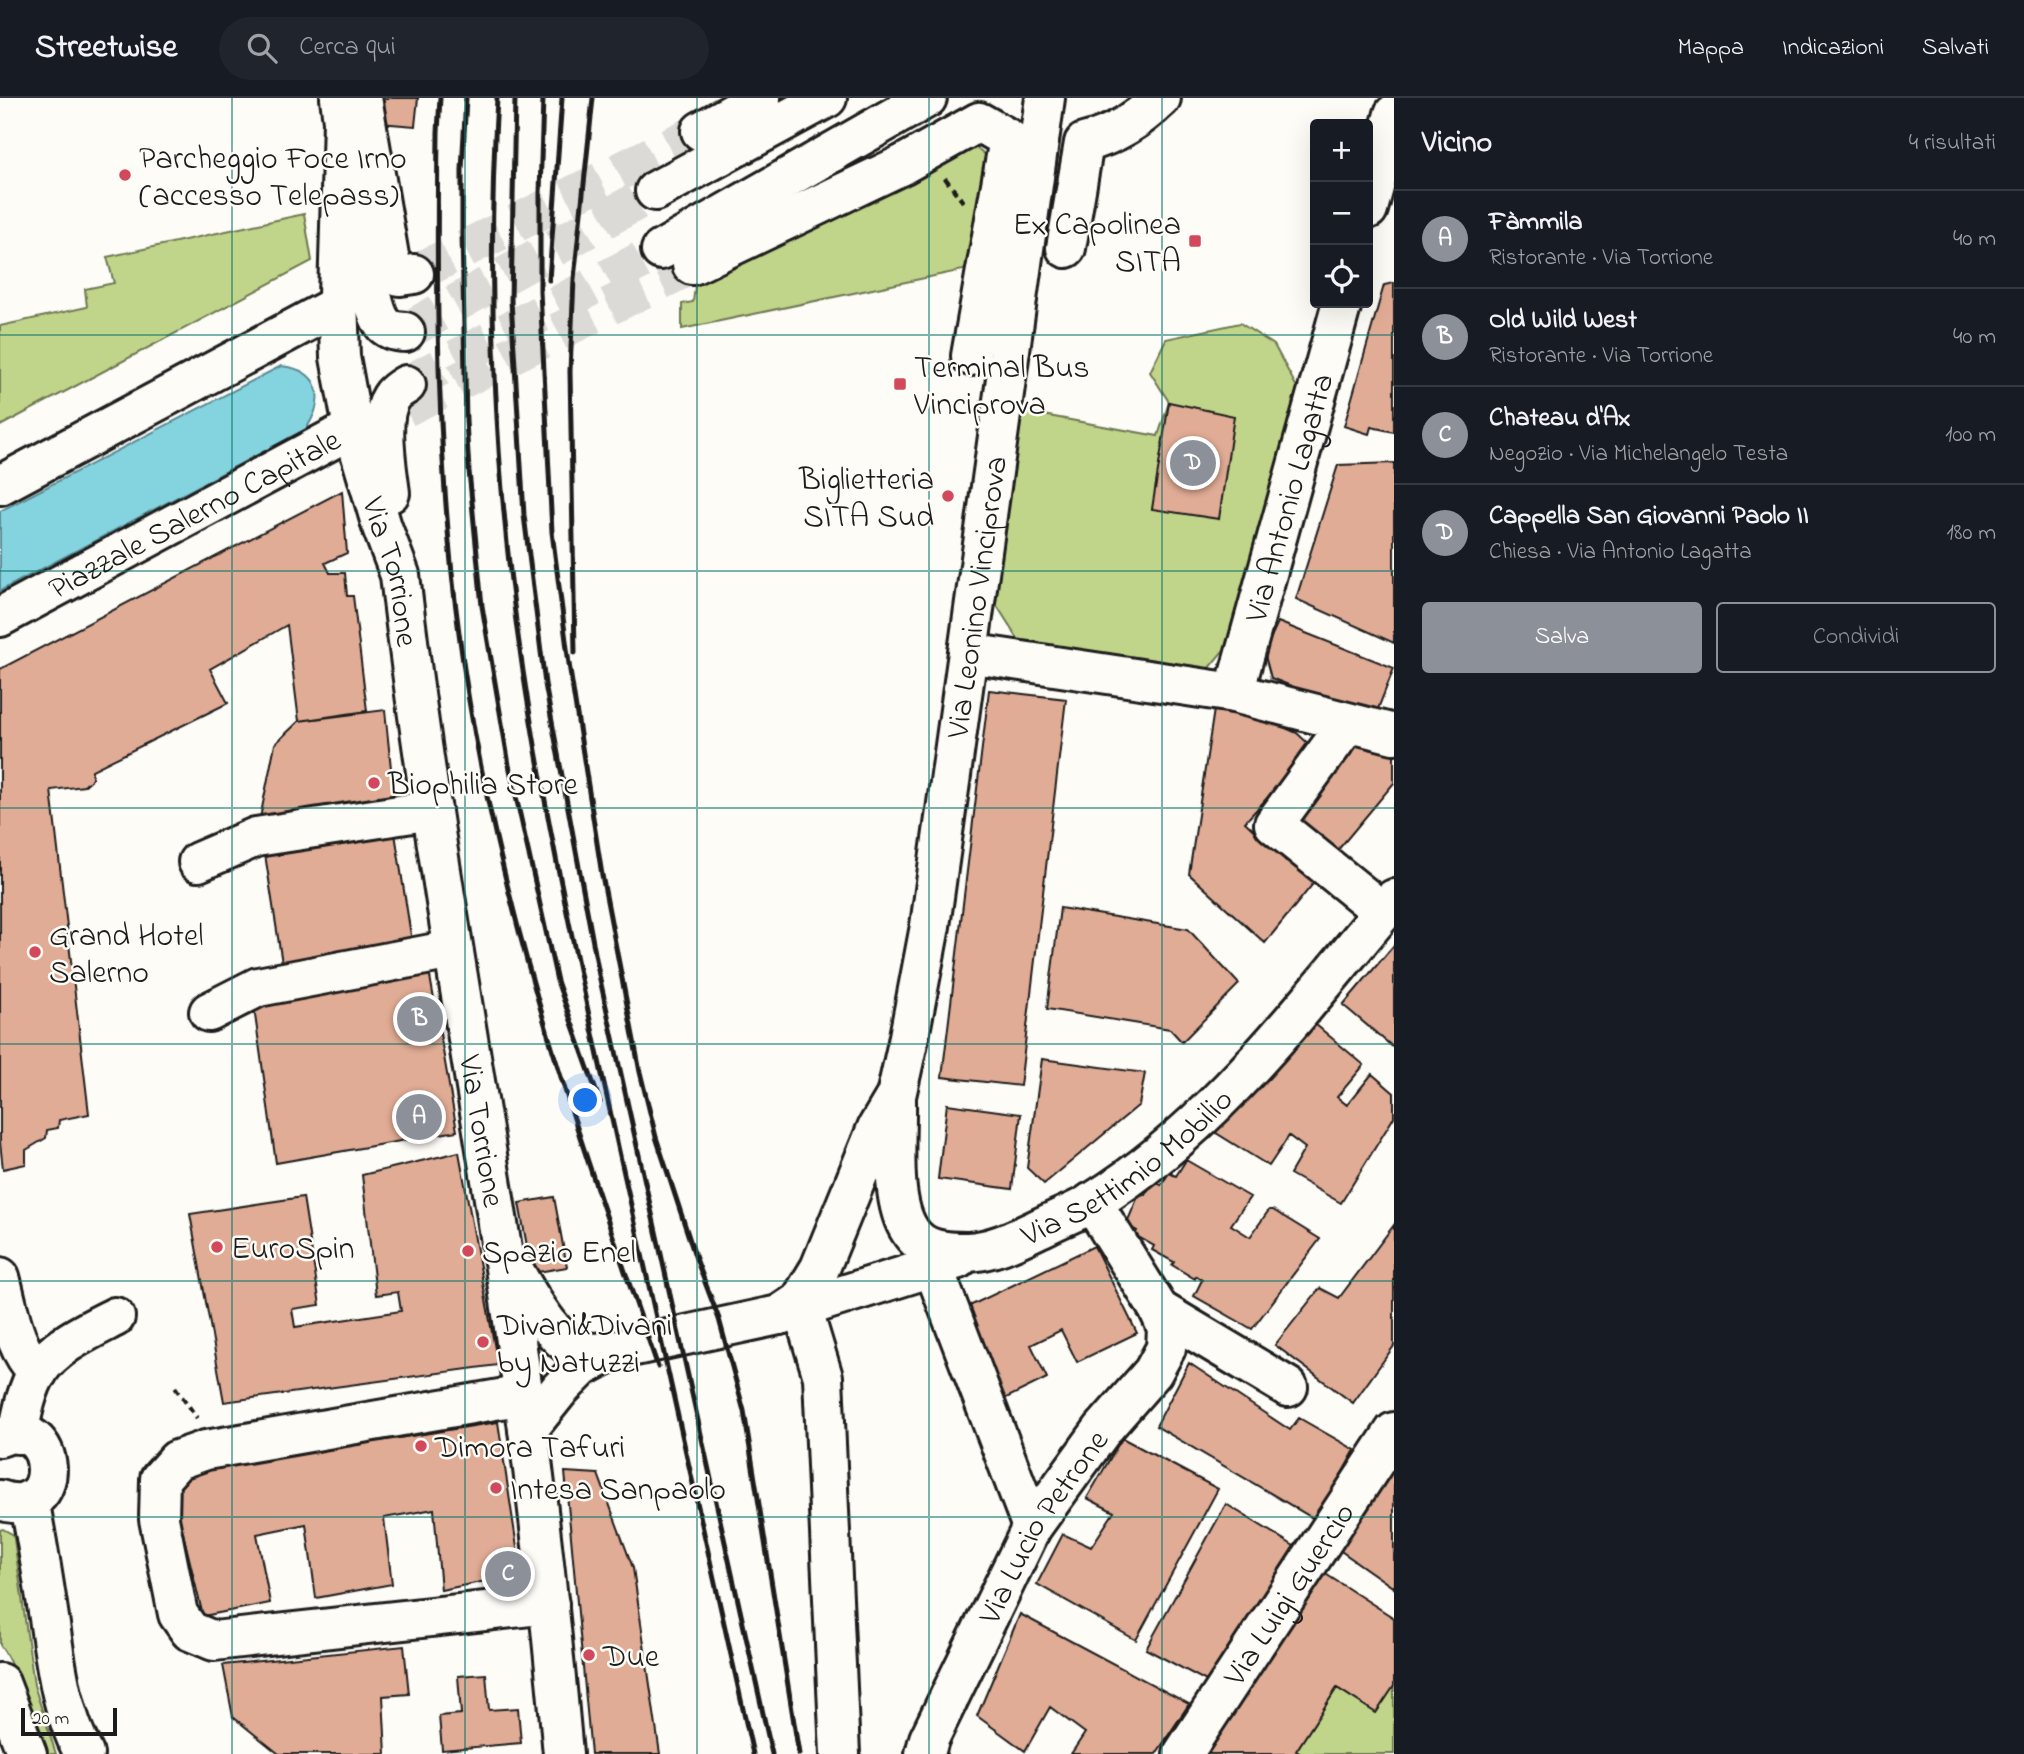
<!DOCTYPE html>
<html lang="it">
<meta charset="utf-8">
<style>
:root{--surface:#171b24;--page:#20242c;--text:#f1f3f6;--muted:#9ea1a6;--line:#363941;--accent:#8c9099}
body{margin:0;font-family:"Indie Flower",sans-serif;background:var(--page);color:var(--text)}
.controls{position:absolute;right:21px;top:21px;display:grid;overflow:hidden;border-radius:7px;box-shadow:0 7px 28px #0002}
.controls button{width:63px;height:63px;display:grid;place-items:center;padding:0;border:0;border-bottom:2px solid var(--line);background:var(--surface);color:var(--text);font:35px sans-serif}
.scale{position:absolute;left:21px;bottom:18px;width:96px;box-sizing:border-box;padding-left:7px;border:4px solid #1c1c1c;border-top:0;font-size:19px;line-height:24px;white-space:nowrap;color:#1c1c1c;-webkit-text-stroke:5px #fdfcf7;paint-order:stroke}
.you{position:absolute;left:586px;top:1003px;width:24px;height:24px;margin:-18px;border:5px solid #fff;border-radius:50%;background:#1a73e8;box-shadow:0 0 0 10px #1a73e833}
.badge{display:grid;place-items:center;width:46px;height:46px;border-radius:50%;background:var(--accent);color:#fff;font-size:23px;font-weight:700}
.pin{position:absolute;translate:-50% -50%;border:4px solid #fff;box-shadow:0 2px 7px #0006}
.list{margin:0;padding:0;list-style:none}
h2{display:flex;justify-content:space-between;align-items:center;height:91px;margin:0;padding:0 28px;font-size:30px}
h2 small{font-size:23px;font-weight:400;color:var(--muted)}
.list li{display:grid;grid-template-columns:46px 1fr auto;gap:21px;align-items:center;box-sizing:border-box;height:98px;padding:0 28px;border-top:2px solid var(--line)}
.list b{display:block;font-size:26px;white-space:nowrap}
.list p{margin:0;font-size:23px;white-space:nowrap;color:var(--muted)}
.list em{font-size:23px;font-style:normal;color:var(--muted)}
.actions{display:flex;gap:14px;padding:21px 28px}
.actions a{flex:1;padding:16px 0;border:2px solid var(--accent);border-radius:7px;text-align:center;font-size:24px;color:var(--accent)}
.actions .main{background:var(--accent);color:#fff}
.icon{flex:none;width:38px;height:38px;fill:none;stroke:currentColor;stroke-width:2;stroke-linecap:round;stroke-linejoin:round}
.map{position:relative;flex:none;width:1394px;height:1656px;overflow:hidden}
header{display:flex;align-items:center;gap:42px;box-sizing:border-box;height:98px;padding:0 35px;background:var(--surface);border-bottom:2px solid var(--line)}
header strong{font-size:33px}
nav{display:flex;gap:38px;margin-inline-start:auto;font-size:24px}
.search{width:490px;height:63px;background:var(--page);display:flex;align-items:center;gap:18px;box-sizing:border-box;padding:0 24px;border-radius:38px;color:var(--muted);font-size:26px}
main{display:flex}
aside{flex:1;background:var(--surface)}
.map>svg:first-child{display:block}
</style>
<header>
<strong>Streetwise</strong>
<div class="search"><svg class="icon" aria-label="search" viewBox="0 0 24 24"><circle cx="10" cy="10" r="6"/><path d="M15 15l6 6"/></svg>Cerca qui</div>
<nav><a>Mappa</a><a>Indicazioni</a><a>Salvati</a></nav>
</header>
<main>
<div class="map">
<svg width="1394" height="1656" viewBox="0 0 1394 1656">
<rect width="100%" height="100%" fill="#fdfcf7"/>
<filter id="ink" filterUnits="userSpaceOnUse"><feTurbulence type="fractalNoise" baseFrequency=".0143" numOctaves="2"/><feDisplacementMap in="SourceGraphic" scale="14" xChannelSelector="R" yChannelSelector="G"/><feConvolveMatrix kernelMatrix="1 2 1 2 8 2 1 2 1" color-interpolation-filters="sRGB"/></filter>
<g filter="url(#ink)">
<path fill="#c1d58a" stroke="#6e7853" stroke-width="2" d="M 972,46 L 987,58 L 968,171 L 682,231 L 682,206 L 693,204 L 695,188 Z
M 304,116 L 312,163 L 0,328 L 0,228 L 87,209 L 85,191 L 114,185 L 107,159 Z
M 1240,225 L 1274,247 L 1300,295 L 1228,547 L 1198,583 L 1020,544 L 994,503 L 1021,313 L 1158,338 L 1169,304 L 1150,274 L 1166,241 Z
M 3,1431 L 12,1436 L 14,1441 L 34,1587 L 56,1656 L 39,1656 C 29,1624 19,1573 0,1547 L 0,1432 Z
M 1394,1588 L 1394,1656 L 1301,1656 L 1296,1653 L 1337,1590 L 1376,1615 Z"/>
<path fill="#84d4e0" stroke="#5a8a92" stroke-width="2" d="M 281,268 C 321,272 326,301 306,331 L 0,493 L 0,413 Z"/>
<path fill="#e1ac95" stroke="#1c1c1c" stroke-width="2" d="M 381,0 L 418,0 L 415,28 L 379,25 Z
M 1394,185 L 1394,334 L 1371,329 L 1369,336 L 1344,328 L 1384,187 Z
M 1169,304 L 1234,318 L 1219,421 L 1152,411 Z
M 1394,365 L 1394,545 L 1296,501 L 1338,367 Z
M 342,393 L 347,455 L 325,465 L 330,475 L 345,475 L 347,498 L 353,498 L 367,613 L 299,623 L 287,527 L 210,571 L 228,605 L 92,672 L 92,681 L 84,688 L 51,692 L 89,1016 L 59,1022 L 58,1030 L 47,1032 L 46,1040 L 26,1052 L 26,1066 L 3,1071 L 0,1044 L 0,571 Z
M 1278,524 L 1394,570 L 1374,621 L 1271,580 L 1264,554 Z
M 989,592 L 1066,601 L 1020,988 L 942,979 Z
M 1215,605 L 1239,610 L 1297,635 L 1313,650 L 1245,724 L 1286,763 L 1296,755 L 1321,776 L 1265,845 L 1189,776 Z
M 385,612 L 395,709 L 258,730 L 275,646 L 299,623 Z
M 1359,635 L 1394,646 L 1394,685 L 1332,759 L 1287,718 Z
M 394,729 L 412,844 L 282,865 L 264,750 Z
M 1060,810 L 1188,831 L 1239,886 L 1182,944 L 1170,931 L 1047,911 Z
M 1394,847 L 1394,950 L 1343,907 Z
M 428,867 L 457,1033 L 276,1065 L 252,896 Z
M 1315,926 L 1364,967 L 1337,999 L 1347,1007 L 1372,976 L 1394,995 L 1394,1019 L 1341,1105 L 1290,1076 L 1305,1050 L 1289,1038 L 1269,1068 L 1213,1033 Z
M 1042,961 L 1145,975 L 1139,1007 L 1044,1086 L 1027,1070 Z
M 947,1006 L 1021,1016 L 1012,1091 L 938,1081 Z
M 459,1054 L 498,1267 L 224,1304 L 190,1116 L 303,1099 L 320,1207 L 292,1211 L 295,1229 L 401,1213 L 398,1194 L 376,1197 L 362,1077 Z
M 1186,1062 L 1250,1099 L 1231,1127 L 1250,1139 L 1269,1112 L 1273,1112 L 1320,1141 L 1252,1231 L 1194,1198 L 1202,1182 L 1196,1178 L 1195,1181 L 1172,1167 L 1174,1164 L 1152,1152 L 1154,1148 L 1135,1137 L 1137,1133 L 1126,1127 L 1139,1096 L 1145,1097 L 1154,1082 L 1161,1087 L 1169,1075 L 1176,1078 Z
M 554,1099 L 567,1169 L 532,1175 L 519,1105 Z
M 1394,1127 L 1394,1248 L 1353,1305 L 1275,1247 L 1320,1190 L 1339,1200 Z
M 1094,1148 L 1137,1235 L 1077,1264 L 1061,1232 L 1031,1247 L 1047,1280 L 998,1304 L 955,1215 Z
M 1189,1265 L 1290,1332 L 1299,1320 L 1355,1352 L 1316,1422 L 1156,1328 Z
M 498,1324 L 521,1476 L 441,1492 L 434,1411 L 384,1420 L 392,1486 L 316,1500 L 306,1426 L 257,1436 L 270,1505 L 203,1518 L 169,1377 Z
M 1122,1340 L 1218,1391 L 1136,1542 L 1037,1486 L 1063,1436 L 1091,1449 L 1114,1414 L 1087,1400 Z
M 1394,1369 L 1394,1490 L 1338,1451 Z
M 565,1374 L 598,1376 L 633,1470 L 660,1656 L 591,1656 Z
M 1226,1406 L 1294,1448 L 1208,1584 L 1146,1551 Z
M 1324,1475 L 1394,1520 L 1394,1588 L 1376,1615 L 1337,1590 L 1296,1653 L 1301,1656 L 1207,1656 Z
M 1020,1516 L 1189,1606 L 1156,1656 L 1071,1656 L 1085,1635 L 1050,1609 L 1025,1653 L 977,1618 Z
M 404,1548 L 409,1596 L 383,1598 L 386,1656 L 279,1656 L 233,1619 L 223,1567 Z
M 486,1576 L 489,1612 L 518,1610 L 521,1645 L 442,1652 L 439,1618 L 461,1616 L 458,1578 Z"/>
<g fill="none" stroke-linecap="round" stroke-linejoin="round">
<path stroke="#dbdad6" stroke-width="38" stroke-dasharray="38 19" stroke-linecap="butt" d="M 414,176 L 701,33
M 405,310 L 692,167"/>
<path stroke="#dbdad6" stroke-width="38" stroke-dasharray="38 19" stroke-linecap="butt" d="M 405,234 L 655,93
M 406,287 L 661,152"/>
<defs>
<g id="minor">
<path d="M 362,0 L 389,158 L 393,171 L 400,178 L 414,176"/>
<path d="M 701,33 L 761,0"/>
<path d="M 1368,111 L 1394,16"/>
<path d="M 1066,150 L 1084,45 C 1115,37 1138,22 1161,0"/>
<path d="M 692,167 L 902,67 L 979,24 L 1009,41 L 971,258"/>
<path d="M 0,387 L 338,207"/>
<path id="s1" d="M 0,519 L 353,330"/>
<path d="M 968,555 L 1234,595 L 1394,636"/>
<path id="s2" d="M 1234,595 L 1342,205"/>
<path d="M 1348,625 L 1274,726 L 1383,814"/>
<path d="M 198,764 L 256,739 L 432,712"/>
<path d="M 209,914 L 258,889 L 452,852"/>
<path d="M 933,1169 L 1032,1429"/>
<path d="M 0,1179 C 9,1212 13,1250 38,1274"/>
<path d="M 800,1203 L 823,1279 L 840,1656"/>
<path d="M 1159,1212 L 1288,1289"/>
<path d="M 779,1217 L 958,1161"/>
<path d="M 523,1297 L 206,1352 L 177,1362 L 160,1381 L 159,1421 L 178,1516 L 190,1533 L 214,1543 L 549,1506"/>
<path d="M 18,1336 C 22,1316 27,1290 38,1273 C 56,1247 88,1233 115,1219"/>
<path d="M 0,1339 C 58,1313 67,1425 0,1402"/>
<path d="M 29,1402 C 37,1441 43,1480 49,1520 C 56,1567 61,1613 84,1656"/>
<path d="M 0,1585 L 27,1656"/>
<path id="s3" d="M 925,1656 L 929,1641 L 1032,1429 L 1103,1331 L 1153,1274 L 1166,1250 L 1167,1230 L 1159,1212 L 1092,1104"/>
<path id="s4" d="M 1183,1656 L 1394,1334"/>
</g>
<g id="major">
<path id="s5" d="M 340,0 L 343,23 L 338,199 L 340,259 L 353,330 L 382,429 L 400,477 C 426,703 467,927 502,1151 C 529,1319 548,1487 563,1656"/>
<path d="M 655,93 L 827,0"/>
<path d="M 357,101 C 361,127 369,211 384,227 C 391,233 396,233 405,234"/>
<path d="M 661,152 L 927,0"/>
<path d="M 390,395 C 387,371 377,317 393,297 C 396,293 401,290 406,287"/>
<path id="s6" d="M 896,1003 C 897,1040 889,1102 910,1133 C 922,1153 946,1154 967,1154 C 995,1153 1020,1139 1046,1127 C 1061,1119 1079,1113 1093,1104 C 1216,1028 1302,909 1394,801"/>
<path id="s7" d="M 511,1167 C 525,1191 555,1250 585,1254 C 594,1256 604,1254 612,1253 L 779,1217 L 800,1203 L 820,1170 L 877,1030 L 896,998 L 908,944 L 930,828 L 1045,0"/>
<path d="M 528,1331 L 560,1291 L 582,1269 L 612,1253"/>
</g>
</defs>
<use href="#minor" stroke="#1c1c1c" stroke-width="44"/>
<use href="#major" stroke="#1c1c1c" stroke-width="44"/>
<path stroke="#1c1c1c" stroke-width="4.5" stroke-dasharray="7 5" stroke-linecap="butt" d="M 945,80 L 963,104
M 175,1289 L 197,1320"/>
<use href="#minor" stroke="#fdfcf7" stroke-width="38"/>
<use href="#major" stroke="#fdfcf7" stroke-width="38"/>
<path stroke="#1c1c1c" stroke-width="5" d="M 440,0 L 438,34 C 436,202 437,368 459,535 C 492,790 574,1027 658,1269
M 466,0 L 462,72 L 462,136 L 466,323 L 469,373 L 482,508 L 509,667 L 557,883 L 600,1004
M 497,0 C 486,187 495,388 523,573 C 548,738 585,900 621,1062 C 666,1260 710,1458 753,1656
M 515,0 L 511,203 L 524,417 L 545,586 L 599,877 L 772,1656
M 543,0 L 540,95 L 540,193 L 552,434 L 569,566 L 602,777 L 640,974 L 656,1039 L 695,1158 L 719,1221 L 744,1313 L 799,1656
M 549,182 L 562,0
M 575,555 L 570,273 L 574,181 L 593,0"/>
</g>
</g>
<path fill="none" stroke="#0f766e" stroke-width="2" stroke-opacity="0.55" d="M 232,0 L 232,1656M 465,0 L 465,1656M 697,0 L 697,1656M 929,0 L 929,1656M 1162,0 L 1162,1656M 0,237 L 1394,237M 0,473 L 1394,473M 0,710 L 1394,710M 0,946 L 1394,946M 0,1183 L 1394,1183M 0,1419 L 1394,1419"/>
<g fill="#d1495b" stroke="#fdfcf7" stroke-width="2.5">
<circle cx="125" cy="77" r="7"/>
<rect x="1188" y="136" width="14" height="14" rx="3.5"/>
<rect x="893" y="279" width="14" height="14" rx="3.5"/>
<circle cx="948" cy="398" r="7"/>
<circle cx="374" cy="685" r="7"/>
<circle cx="35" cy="854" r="7"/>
<circle cx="217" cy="1149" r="7"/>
<circle cx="468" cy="1153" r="7"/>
<circle cx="483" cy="1244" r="7"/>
<circle cx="421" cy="1348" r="7"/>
<circle cx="496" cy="1390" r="7"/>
<circle cx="589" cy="1557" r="7"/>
</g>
<g text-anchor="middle" stroke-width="5" stroke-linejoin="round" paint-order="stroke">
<g font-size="32" fill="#1c1c1c" stroke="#fdfcf7" text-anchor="start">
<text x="139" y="70">Parcheggio Foce Irno<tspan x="139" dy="37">(accesso Telepass)</tspan></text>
<text x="1181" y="136" text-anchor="end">Ex Capolinea<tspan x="1181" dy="37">SITA</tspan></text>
<text x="914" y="279">Terminal Bus<tspan x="914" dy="37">Vinciprova</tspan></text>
<text x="934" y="391" text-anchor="end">Biglietteria<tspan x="934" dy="37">SITA Sud</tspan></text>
<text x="388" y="696">Biophilia Store</text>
<text x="49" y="847">Grand Hotel<tspan x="49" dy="37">Salerno</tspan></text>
<text x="231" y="1160">EuroSpin</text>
<text x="482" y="1164">Spazio Enel</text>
<text x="497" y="1237">Divani&amp;Divani<tspan x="497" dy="37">by Natuzzi</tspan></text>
<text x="435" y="1359">Dimora Tafuri</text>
<text x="510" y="1401">Intesa Sanpaolo</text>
<text x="603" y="1568">Due</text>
</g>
<g font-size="32" fill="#1c1c1c" stroke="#fdfcf7">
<text dy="11" stroke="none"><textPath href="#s2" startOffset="203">Via Antonio Lagatta</textPath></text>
<text dy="11" stroke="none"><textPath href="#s1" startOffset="220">Piazzale Salerno Capitale</textPath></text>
<text dy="11" stroke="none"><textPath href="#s5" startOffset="481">Via Torrione</textPath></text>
<text dy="11" stroke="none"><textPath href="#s7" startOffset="1073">Via Leonino Vinciprova</textPath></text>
<text dy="11" stroke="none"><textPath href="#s5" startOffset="1048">Via Torrione</textPath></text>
<text dy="11" stroke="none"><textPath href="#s6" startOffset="380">Via Settimio Mobilio</textPath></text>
<text dy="11" stroke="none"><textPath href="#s3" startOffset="257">Via Lucio Petrone</textPath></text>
<text dy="11" stroke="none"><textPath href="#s4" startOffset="192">Via Luigi Guercio</textPath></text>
</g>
</g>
</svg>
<div class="controls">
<button>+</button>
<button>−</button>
<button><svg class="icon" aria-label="locate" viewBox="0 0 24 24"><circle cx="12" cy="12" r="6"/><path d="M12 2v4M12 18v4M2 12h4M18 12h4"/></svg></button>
</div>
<div class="scale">20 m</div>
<div class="you"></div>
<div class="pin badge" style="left:419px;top:1019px">A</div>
<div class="pin badge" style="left:420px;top:921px">B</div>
<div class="pin badge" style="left:508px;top:1476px">C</div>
<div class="pin badge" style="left:1193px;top:365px">D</div>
</div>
<aside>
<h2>Vicino<small>4 risultati</small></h2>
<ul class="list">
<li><span class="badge">A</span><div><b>Fàmmila</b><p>Ristorante · Via Torrione</p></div><em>40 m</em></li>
<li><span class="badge">B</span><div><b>Old Wild West</b><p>Ristorante · Via Torrione</p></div><em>40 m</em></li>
<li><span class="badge">C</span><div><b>Chateau d'Ax</b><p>Negozio · Via Michelangelo Testa</p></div><em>100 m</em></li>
<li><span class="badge">D</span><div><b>Cappella San Giovanni Paolo II</b><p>Chiesa · Via Antonio Lagatta</p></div><em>180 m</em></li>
</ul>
<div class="actions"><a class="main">Salva</a><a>Condividi</a></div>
</aside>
</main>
